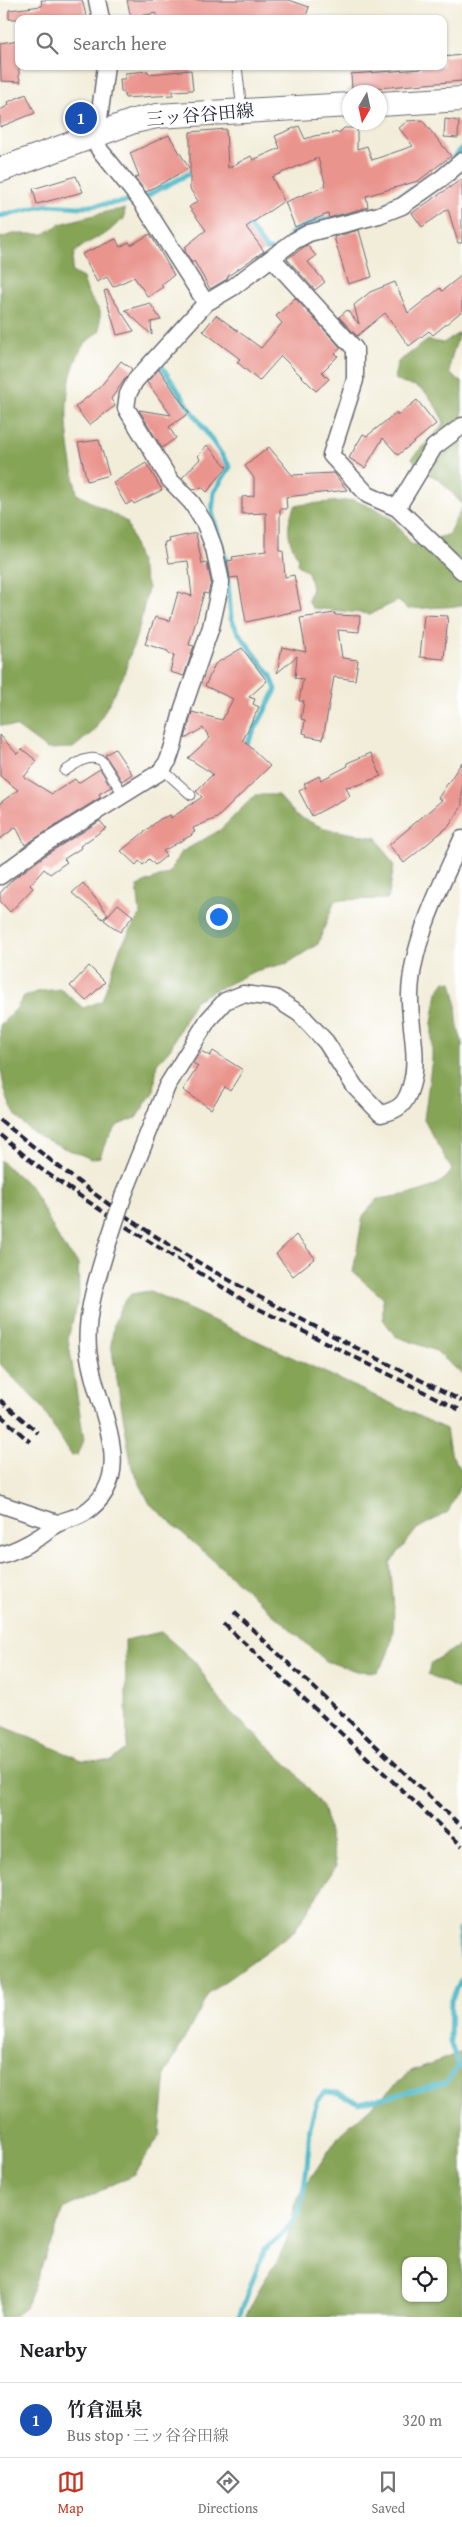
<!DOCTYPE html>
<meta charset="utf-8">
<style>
:root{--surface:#fff;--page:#f6f6f6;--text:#202124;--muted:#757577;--line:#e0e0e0;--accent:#c8321e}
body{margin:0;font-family:"Gentium Book Plus","Noto Serif JP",serif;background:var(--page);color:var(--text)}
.controls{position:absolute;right:15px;bottom:15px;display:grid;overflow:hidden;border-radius:10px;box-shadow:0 1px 4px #0004}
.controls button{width:45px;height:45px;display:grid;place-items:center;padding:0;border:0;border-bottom:1px solid var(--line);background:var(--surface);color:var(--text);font:25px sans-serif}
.compass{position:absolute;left:342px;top:85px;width:45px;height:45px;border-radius:50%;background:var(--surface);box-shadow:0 1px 4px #0004;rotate:189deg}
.you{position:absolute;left:218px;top:916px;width:18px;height:18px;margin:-12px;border:4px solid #fff;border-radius:50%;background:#1a73e8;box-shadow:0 0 0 8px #1a73e833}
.badge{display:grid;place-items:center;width:32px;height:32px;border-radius:50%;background:var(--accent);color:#fff;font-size:16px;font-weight:700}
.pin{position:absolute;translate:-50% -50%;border:2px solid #fff;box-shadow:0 1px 5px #0006}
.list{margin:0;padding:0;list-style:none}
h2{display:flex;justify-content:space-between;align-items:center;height:65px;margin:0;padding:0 20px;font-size:21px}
h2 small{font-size:16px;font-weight:400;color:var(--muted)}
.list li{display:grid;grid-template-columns:32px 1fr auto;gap:15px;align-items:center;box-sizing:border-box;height:75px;padding:0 20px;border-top:1px solid var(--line)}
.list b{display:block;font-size:19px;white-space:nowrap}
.list p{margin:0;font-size:16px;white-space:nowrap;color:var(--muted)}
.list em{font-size:16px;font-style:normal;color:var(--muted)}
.icon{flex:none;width:28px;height:28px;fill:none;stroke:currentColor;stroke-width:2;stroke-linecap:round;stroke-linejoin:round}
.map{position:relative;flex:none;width:462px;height:2317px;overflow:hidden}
.search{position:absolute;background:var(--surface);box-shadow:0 1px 4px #0004;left:15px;right:15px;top:15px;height:55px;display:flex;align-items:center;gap:12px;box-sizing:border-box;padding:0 18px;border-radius:10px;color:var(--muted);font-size:19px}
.sheet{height:140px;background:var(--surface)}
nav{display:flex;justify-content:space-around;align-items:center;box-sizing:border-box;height:70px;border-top:1px solid var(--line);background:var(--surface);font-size:14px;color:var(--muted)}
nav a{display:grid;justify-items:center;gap:2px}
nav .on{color:var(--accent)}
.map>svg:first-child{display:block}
</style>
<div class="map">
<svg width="462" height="2317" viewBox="0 0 462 2317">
<rect width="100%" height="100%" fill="#fff"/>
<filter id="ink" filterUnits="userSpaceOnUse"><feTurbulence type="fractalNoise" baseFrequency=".02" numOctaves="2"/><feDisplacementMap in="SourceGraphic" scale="10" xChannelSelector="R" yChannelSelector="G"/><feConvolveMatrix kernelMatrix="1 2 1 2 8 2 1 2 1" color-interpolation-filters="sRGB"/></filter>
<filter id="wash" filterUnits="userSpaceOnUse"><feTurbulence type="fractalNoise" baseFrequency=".0096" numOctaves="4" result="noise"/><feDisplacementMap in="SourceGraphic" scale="20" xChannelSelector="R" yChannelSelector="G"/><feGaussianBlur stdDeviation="1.12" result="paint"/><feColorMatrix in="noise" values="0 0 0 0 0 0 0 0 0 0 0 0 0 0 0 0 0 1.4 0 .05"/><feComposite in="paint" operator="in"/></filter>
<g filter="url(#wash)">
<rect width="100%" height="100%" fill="#f2edd9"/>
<path fill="#86a456" stroke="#546348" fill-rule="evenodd" d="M 125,209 L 124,219 C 116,223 112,230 105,234 C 93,240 84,244 74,253 L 72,272 L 83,278 L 88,294 L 100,311 L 100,330 C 94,336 85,342 81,349 C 57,395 69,446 77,494 L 127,522 L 148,588 L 139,628 L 123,677 L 94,731 L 73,748 L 47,749 L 17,727 L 0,725 L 0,238 L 13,234 L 44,234 L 60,224 L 110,211 Z
M 459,333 C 456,348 448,360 450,374 L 462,382 L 462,504 L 439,479 L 423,472 L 412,458 C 422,445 436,436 444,422 C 438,411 431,394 419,388 C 409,382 407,388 394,378 L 398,362 L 428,340 L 443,343 Z
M 354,500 L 382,512 L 393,520 L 412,545 L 448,535 L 462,507 L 462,606 L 408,609 L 398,601 L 370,614 L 312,608 L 308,600 L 312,588 L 308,572 L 297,564 L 298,557 C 287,540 285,523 296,505 Z
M 255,795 L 278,795 L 297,816 L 326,829 L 377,838 L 394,866 L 388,899 L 335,900 L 318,944 L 288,963 L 255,971 L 195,1000 L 170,1049 L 157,1063 L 154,1091 L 136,1118 L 118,1125 L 106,1141 L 100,1157 L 91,1159 C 79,1153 68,1150 56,1145 C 0,1122 0,1081 0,1025 L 17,1008 L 24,996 L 41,991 L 61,989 L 83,1008 L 102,1001 L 120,948 L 140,914 L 137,886 L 169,873 L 180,853 L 220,830 Z
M 445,981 L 452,982 C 459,1002 454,1022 462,1041 L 462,1374 L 436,1351 L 395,1336 L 383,1319 L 383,1298 L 353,1272 L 363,1216 L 377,1199 C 402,1195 438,1193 452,1170 L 424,1120 L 432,1059 L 432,1023 L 437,992 Z
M 0,1160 L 32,1188 L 61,1243 L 78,1263 L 79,1297 L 68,1338 L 84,1440 L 78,1455 L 72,1456 L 40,1405 L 0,1364 Z
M 150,1291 L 446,1429 L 450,1452 L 462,1471 L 462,1482 L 448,1512 L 417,1529 L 390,1563 C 393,1597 401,1644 377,1672 L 356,1671 L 326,1661 L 150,1504 L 132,1468 L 111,1345 L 114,1323 L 121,1306 L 131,1294 Z
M 161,1632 L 195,1662 L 224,1706 L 294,1771 L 324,1809 L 336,1866 L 295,1930 L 209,1993 L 166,2073 L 160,2135 L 134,2174 L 64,2209 L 25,2308 L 13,2317 L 0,2317 L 0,1725 L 82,1760 L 111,1761 L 127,1749 L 125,1640 Z
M 462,1644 L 462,1691 L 428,1674 L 431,1663 Z
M 462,2052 L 462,2317 L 245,2317 L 261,2286 L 285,2248 L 297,2198 L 340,2134 L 411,2071 ZM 406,2261 L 443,2261 L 443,2298 L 406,2298 Z"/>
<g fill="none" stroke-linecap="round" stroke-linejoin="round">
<path stroke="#4bb8c7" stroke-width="5" d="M 453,159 L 462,148
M 143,198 L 196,170
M 387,204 L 414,188
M 0,216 L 48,205 L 80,207 L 132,201
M 245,220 L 266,249 L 271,250
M 290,234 L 313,222 L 362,211
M 163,361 L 160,364 L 230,467 L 214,492 L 212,512 L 226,561 L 231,618 L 238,632 L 271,676 L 276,690 L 248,742
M 459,1930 L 462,1958
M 239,2317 L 264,2250 L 282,2235 L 300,2212 L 307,2167 L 310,2127 L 317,2101 L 325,2092 L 338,2093 L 359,2103 L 445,2083 L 459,2066 L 450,2042 L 451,2000 L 462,1979"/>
</g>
<g id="blocks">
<path fill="#ea948e" d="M 41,0 L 82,0 L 87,19 L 9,19 L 9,10 L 42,6 Z
M 127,0 L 289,0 L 309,7 L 305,19 L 156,19 L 156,13 L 131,18 Z
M 19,40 L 19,77 L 21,82 L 1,81 L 0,43 Z
M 462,55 L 462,81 L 352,90 L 351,74 L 421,69 L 420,66 L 443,66 L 443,57 Z
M 191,70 L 193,90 L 173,91 L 173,95 L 125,98 L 124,92 L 121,92 L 120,79 L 125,79 L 125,73 L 148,71 L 149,74 Z
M 26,94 L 35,113 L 0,127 L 0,110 L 9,105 L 8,102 Z
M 445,119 L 459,121 L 458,138 L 444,137 Z
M 422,120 L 451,156 L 418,181 L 366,196 L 368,207 L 329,218 L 328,214 L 295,227 L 285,202 L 326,186 L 318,158 L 272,177 L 284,201 L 246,227 L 264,251 L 228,276 L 227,279 L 210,289 L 194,261 L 192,263 L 185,251 L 185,247 L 206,230 L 189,207 L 198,201 L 190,189 L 190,132 L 226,129 L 228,168 L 251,156 L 253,160 L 280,148 L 275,136 L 299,126 L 305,139 L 314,136 L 340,132 L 344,128 L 357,128 L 357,149 L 367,146 L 372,160 L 413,146 L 399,128 L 407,121 Z
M 169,135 L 189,168 L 146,192 L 135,178 L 139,176 L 130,153 Z
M 76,176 L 83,192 L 37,204 L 33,189 Z
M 462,179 L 462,243 L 458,243 L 448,209 L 422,227 L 412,213 Z
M 359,230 L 372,277 L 348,284 L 334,237 Z
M 150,234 L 174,275 L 161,285 L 163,287 L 148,297 L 134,277 L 113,287 L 107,277 L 97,282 L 82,254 L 116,239 L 120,247 L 129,242 L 131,245 Z
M 307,245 L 316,256 L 308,262 L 325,282 L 315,290 L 287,259 Z
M 462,275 L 462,311 L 433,335 L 429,331 L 409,346 L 385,313 L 357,336 L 339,317 L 347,310 L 359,324 L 354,305 L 370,292 L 395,282 L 408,313 L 440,288 L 442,291 Z
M 107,290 L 134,331 L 117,335 L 104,291 Z
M 295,298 L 341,348 L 335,353 L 338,356 L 322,372 L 329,379 L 316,391 L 281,356 L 259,381 L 237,362 L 240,359 L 203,331 L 216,315 L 261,348 L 282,323 L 276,316 Z
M 150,303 L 161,320 L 151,322 L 152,335 L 125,310 Z
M 121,361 L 132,369 L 111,399 L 115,406 L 89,425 L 75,407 L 100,387 Z
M 159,369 L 189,413 L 169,427 L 176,438 L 162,448 L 139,410 L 171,415 L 147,382 Z
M 417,400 L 436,424 L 398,455 L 383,438 L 365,468 L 349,458 L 363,434 L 367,436 L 397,412 L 397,416 Z
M 99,440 L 109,475 L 87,481 L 78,443 Z
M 207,445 L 227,467 L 207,492 L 202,487 L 194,490 L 182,478 L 200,459 L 198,456 Z
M 269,447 L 292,475 L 334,473 L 347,490 L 286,497 L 287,509 L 280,509 L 280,551 L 283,551 L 285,577 L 294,575 L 301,610 L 246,622 L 238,577 L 230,578 L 227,561 L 233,560 L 232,557 L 266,552 L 266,513 L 242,514 L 242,497 L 254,496 L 254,478 L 245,466 Z
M 146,463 L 162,490 L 134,504 L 132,501 L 126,505 L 113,483 Z
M 196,533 L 202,564 L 207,563 L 211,582 L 208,594 L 204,593 L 189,645 L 194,646 L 184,676 L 170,672 L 174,655 L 168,653 L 168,651 L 145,644 L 155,617 L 170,621 L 178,592 L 192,596 L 188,561 L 169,563 L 165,543 L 170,542 L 169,539 Z
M 335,613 L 335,615 L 360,616 L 359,632 L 338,630 L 342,658 L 358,660 L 355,680 L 334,677 L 323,739 L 306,736 L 307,734 L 303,733 L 305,720 L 301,719 L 304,701 L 299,701 L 303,679 L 295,678 L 297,656 L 277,673 L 282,647 L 306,652 L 300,618 Z
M 424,615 L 448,616 L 444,659 L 420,657 Z
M 242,648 L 267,681 L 249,697 L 255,699 L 253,704 L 259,707 L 243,740 L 270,766 L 217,818 L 193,828 L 195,832 L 191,834 L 192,835 L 163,851 L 166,856 L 155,865 L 149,859 L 143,865 L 139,861 L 136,865 L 121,851 L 160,819 L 170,815 L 171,818 L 202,797 L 196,791 L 213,774 L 188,758 L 210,738 L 203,728 L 185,739 L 192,712 L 222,720 L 233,699 L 205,686 L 215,664 Z
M 0,735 L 17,754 L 22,749 L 37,761 L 24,777 L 52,794 L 75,779 L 78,783 L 100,769 L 111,787 L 99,794 L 101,797 L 25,845 L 16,827 L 0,839 L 0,803 L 18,790 L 0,776 Z
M 115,749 L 132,774 L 122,781 L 105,755 Z
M 371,753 L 381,776 L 358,785 L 346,787 L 350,796 L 312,816 L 299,791 L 306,787 L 304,784 L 319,776 L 321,780 L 348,766 L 347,763 Z
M 462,762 L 462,806 L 449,826 L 404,863 L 389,845 L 442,800 L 438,798 Z
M 100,821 L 106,828 L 80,846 L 81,848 L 64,859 L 67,862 L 50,874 L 44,869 L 30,885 L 33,888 L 10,912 L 0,901 L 0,893 L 12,880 L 47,854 Z
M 83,883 L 108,914 L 103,919 L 72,893 Z
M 118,904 L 133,916 L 120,932 L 104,920 Z
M 89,966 L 105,982 L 86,1001 L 70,986 Z
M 201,1051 L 210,1056 L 213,1051 L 243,1070 L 230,1091 L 225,1087 L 211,1109 L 183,1090 L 198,1066 L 193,1063 Z
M 296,1235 L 315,1258 L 293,1276 L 276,1254 Z"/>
</g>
</g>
<g filter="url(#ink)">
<use href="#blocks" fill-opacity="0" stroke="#6b6972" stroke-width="1"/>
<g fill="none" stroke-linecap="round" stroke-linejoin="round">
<defs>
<path id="lane" d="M 237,66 L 242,111
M 162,769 L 191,795
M 65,771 C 76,764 89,753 102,761 L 123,794"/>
<path id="street" d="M 97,0 L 101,19
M 106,66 L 97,134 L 99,149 L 141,201 L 206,303
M 272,258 L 355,349 L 355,380 L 331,455 L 368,495 L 397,508
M 462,426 L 434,447 L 397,508 L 462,571
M 0,876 L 41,846 L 160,772 L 168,761 L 173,746 L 183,708 L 211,627 L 221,582 L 214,548 L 205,524 L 192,503 L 170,480 L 126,408 L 128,394 L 135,381 L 206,303 L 233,287 L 294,241 L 309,233 L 379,215 L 402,206 L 442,178 L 462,161
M 124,1194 L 167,1086 L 208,1020 L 225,1001 L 243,994 L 275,998 L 300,1014 L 326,1042 L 355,1087 L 381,1114 C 399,1110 406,1104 411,1086 C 420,1056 409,1025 410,995 C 411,944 441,885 462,839
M 0,1504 L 57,1523
M 0,1555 C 13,1552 30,1543 41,1536 C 48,1532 52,1525 59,1523 C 67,1519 77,1518 84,1513 C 144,1474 92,1403 88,1349 C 85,1314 97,1279 107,1246"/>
<path id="secondary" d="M 380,104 L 462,99
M 0,170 L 134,121 L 157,116 L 350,105"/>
</defs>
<use href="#lane" stroke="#6b6972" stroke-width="11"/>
<use href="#street" stroke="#6b6972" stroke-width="19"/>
<use href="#secondary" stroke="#6b6972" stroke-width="26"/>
<use href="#lane" stroke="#fff" stroke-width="9"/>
<use href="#street" stroke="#fff" stroke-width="16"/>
<use href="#secondary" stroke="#fff" stroke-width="24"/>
<path stroke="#22223b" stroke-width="4" stroke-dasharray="8 4" stroke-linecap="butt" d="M 0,1120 C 54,1163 108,1207 168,1244 C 262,1302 363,1351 462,1401
M 0,1135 L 41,1169 L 115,1220 L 251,1305 L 462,1411
M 0,1400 L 38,1433
M 0,1415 L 30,1442
M 234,1612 L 462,1827
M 224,1624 L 462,1846"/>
<defs>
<path id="street-bridge" d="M 107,1246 L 124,1194"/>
</defs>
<use href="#street-bridge" stroke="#6b6972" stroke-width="19" stroke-linecap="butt"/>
<use href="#street-bridge" stroke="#fff" stroke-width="16"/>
</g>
</g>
<g text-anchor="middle" stroke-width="4" stroke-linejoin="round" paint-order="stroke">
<g font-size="18" fill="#22223b" stroke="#fff">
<text transform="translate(200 115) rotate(-5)" y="6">三ッ谷谷田線</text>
</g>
</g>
</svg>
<div class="controls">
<button><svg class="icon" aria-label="locate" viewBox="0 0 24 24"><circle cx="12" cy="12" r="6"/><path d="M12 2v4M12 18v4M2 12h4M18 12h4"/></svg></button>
</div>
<svg class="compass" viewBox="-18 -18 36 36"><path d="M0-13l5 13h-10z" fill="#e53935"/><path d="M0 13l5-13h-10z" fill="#757577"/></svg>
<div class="you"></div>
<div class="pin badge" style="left:81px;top:118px;background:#1a4fb4">1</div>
<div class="search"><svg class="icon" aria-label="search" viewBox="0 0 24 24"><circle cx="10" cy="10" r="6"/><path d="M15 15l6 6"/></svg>Search here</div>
</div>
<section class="sheet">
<h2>Nearby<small></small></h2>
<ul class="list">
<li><span class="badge" style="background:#1a4fb4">1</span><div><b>竹倉温泉</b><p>Bus stop · 三ッ谷谷田線</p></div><em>320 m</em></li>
</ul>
</section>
<nav>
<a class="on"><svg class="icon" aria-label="map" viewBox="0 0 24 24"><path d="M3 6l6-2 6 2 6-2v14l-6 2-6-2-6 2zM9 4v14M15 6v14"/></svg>Map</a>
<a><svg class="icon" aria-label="directions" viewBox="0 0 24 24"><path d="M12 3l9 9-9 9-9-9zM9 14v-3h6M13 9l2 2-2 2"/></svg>Directions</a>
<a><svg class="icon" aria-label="saved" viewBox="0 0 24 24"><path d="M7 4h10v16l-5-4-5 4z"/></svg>Saved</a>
</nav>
